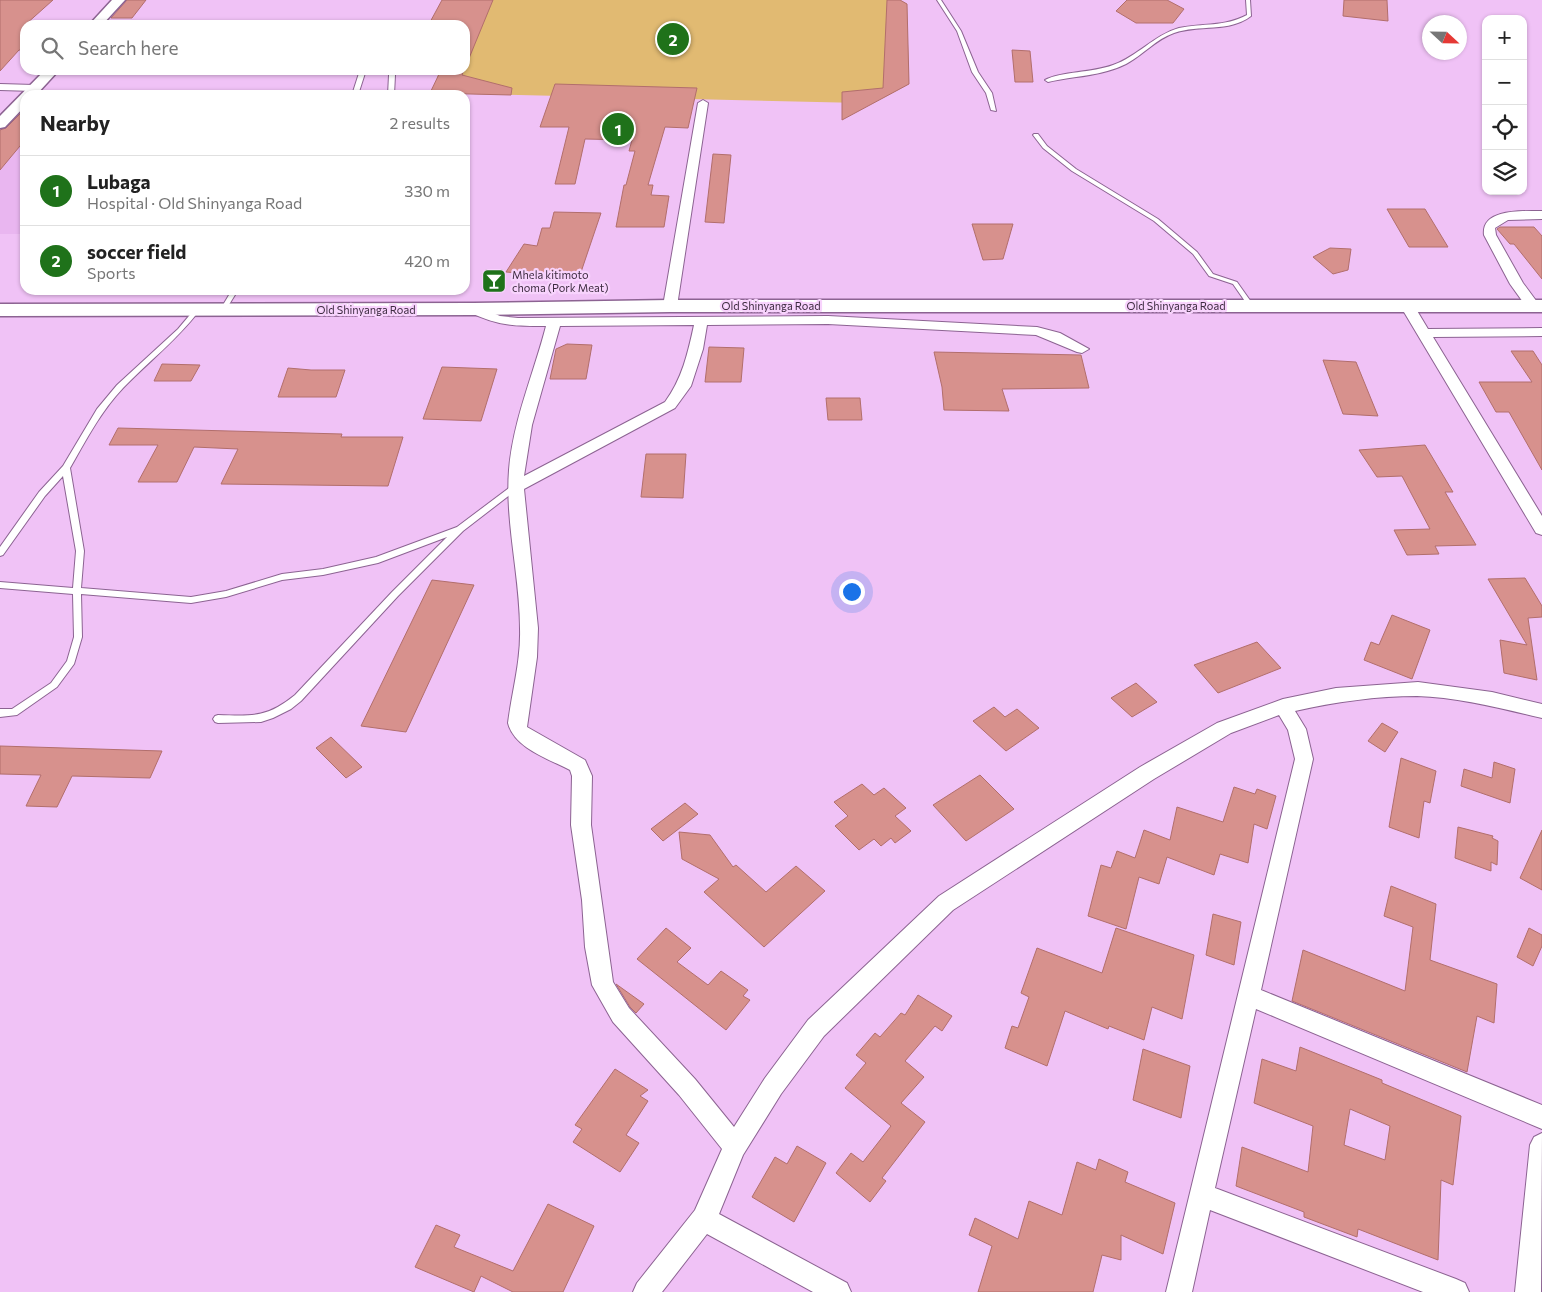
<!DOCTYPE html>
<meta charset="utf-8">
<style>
:root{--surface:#fff;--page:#f6f6f6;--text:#222;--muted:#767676;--line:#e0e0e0;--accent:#1f721a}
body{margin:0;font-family:Commissioner,sans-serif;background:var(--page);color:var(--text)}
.controls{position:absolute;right:15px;top:15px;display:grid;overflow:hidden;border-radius:10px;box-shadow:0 1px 4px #0004}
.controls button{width:45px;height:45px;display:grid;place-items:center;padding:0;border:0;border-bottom:1px solid var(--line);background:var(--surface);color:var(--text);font:25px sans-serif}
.compass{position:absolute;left:1422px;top:15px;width:45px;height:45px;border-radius:50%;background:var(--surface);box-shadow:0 1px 4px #0004;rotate:112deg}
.you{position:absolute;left:851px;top:591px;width:18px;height:18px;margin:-12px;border:4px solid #fff;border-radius:50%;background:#1a73e8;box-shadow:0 0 0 8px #1a73e833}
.badge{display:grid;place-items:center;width:32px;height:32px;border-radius:50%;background:var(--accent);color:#fff;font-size:16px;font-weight:700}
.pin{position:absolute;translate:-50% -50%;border:2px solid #fff;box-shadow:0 1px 5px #0006}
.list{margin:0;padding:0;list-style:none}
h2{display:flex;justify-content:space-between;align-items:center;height:65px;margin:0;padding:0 20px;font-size:21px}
h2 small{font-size:16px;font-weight:400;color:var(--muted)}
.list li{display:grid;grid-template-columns:32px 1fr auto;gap:15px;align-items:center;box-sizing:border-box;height:70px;padding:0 20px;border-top:1px solid var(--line)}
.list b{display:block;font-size:19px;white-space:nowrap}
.list p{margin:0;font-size:16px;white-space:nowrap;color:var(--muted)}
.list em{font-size:16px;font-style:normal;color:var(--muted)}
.icon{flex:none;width:28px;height:28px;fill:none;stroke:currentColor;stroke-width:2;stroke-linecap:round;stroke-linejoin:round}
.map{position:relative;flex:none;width:1542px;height:1292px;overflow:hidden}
.search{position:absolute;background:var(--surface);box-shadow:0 1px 4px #0004;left:20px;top:20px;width:450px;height:55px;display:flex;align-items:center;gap:12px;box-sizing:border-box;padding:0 18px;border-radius:15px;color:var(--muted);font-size:19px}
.panel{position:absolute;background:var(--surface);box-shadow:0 1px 4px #0004;left:20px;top:90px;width:450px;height:205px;border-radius:15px}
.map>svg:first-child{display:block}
</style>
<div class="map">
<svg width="1542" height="1292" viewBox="0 0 1542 1292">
<rect width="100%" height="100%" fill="#f0c2f6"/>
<path fill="#e9b6f0" d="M 5,123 L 25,124 L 25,234 L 0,234 L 0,128 Z"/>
<path fill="#e1ba72" d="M 472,0 L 900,0 L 907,4 L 909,84 L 883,98 L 861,103 L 473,94 L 450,86 L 437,77 L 441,70 L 465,70 L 465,25 L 461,25 Z"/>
<path fill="#d7918d" stroke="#b26e6c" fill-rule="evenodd" d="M 0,0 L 53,0 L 25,25 L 25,50 L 19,50 L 0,71 Z
M 127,0 L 146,0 L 132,18 L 111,18 Z
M 442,0 L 493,0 L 465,68 L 465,25 L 429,24 Z
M 887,0 L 900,0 L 907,4 L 909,84 L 842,120 L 842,92 L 883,88 Z
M 1127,0 L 1167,0 L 1184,9 L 1173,23 L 1136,23 L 1116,11 Z
M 1344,0 L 1387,0 L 1388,21 L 1343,16 Z
M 1012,50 L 1030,51 L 1033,82 L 1015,82 Z
M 441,70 L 464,70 L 462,75 L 512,88 L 511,95 L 430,93 Z
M 555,84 L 697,88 L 688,128 L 665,127 L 648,185 L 653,185 L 651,195 L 669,196 L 664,227 L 616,227 L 624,185 L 626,185 L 635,151 L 629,151 L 632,140 L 585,139 L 575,184 L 555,184 L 569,127 L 540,127 Z
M 25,109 L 25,140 L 0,170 L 0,130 L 6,128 Z
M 713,154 L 731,155 L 724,223 L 705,222 Z
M 1387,209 L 1425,209 L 1448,247 L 1409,247 Z
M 554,212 L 601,213 L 579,278 L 506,272 L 524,244 L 537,246 L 542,228 L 550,228 Z
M 972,224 L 1013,224 L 1003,259 L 983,260 Z
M 1500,227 L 1534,227 L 1542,236 L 1542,279 L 1514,244 L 1510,244 L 1497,229 Z
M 1330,248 L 1351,249 L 1348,270 L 1333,274 L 1313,257 Z
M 567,344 L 592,345 L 586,379 L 550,379 L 556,349 Z
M 709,347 L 744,348 L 741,382 L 705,382 Z
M 1511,351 L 1533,351 L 1542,365 L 1542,470 L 1509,412 L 1496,412 L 1479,382 L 1532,382 Z
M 934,352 L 1081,355 L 1089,388 L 1002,389 L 1009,411 L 944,410 L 942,387 Z
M 1323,360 L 1356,362 L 1378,416 L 1343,414 Z
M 162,364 L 200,365 L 191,381 L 154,381 Z
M 442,367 L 497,369 L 481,421 L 423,419 Z
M 288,368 L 311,370 L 345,370 L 336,397 L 278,397 Z
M 826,398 L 860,398 L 862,420 L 828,420 Z
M 118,428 L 342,434 L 341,437 L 403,437 L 388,486 L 221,484 L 238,449 L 194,447 L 177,482 L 138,482 L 158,445 L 109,445 Z
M 1425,445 L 1453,492 L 1445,492 L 1476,545 L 1435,546 L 1439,554 L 1407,555 L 1394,530 L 1430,529 L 1402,476 L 1377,477 L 1359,450 Z
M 646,454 L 686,454 L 683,498 L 641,497 Z
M 1525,578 L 1542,606 L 1542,617 L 1528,618 L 1537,680 L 1504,673 L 1500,640 L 1527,645 L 1488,579 Z
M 432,580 L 474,585 L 406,732 L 361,726 Z
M 1392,615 L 1430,630 L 1412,679 L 1364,660 L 1371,642 L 1379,645 Z
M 1257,642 L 1281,668 L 1218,693 L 1194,665 Z
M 1136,683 L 1157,702 L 1132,717 L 1111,698 Z
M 994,707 L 1005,717 L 1017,709 L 1039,728 L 1006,751 L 973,721 Z
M 1382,723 L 1398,732 L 1385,752 L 1368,741 Z
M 331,737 L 362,767 L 346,778 L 316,748 Z
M 0,746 L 162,751 L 150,778 L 72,776 L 57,807 L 26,806 L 41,775 L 0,774 Z
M 1401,758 L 1436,771 L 1430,803 L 1424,801 L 1419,838 L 1389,827 Z
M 1494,762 L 1515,769 L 1510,803 L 1461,786 L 1464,769 L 1492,778 Z
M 980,775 L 1014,809 L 966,841 L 933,805 Z
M 862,784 L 874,795 L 884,788 L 906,808 L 895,816 L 911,831 L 895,843 L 891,838 L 881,846 L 874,839 L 859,850 L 835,826 L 848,816 L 834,802 Z
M 1234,787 L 1255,794 L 1257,789 L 1276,796 L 1267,829 L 1254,824 L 1248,863 L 1220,854 L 1214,875 L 1167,857 L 1159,884 L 1139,877 L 1126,929 L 1088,916 L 1101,865 L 1111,868 L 1117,851 L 1135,858 L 1144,830 L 1170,840 L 1177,807 L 1223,822 Z
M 685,803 L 698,814 L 663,841 L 651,829 Z
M 1458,827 L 1493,836 L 1492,838 L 1498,841 L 1497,865 L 1491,862 L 1491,871 L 1455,858 Z
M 1542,830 L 1542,890 L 1520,878 Z
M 679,832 L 710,835 L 733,867 L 736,865 L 766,892 L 796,866 L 825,891 L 764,947 L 704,892 L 719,879 L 682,859 Z
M 1391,886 L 1436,904 L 1430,960 L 1497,984 L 1494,1023 L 1477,1016 L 1467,1072 L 1292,1001 L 1303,950 L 1405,991 L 1413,927 L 1384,916 Z
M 1213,914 L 1241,922 L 1234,965 L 1206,955 Z
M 666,928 L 691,948 L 677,962 L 708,985 L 721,971 L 748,990 L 743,996 L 750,1000 L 726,1030 L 637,959 Z
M 1116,928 L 1194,955 L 1182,1019 L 1152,1007 L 1144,1040 L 1109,1026 L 1108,1029 L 1065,1011 L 1047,1066 L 1005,1048 L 1012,1026 L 1018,1028 L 1029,997 L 1021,993 L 1037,948 L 1102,973 Z
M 1529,928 L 1542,935 L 1542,946 L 1533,966 L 1517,957 Z
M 616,984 L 644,1004 L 636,1013 L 630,1007 Z
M 918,995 L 952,1016 L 942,1031 L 935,1026 L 905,1061 L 924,1077 L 901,1103 L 925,1122 L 882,1178 L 886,1181 L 870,1202 L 836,1173 L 851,1153 L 863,1162 L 891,1126 L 845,1088 L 866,1063 L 856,1055 L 875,1033 L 880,1037 L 901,1013 L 905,1015 Z
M 1300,1047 L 1382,1080 L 1382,1083 L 1461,1116 L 1453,1185 L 1441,1180 L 1438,1260 L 1358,1229 L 1357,1237 L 1304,1217 L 1304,1212 L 1236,1186 L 1242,1147 L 1308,1172 L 1313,1126 L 1254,1103 L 1262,1059 L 1296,1071 ZM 1350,1109 L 1390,1126 L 1385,1160 L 1344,1145 Z
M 1143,1049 L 1190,1066 L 1181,1118 L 1133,1100 Z
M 615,1069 L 648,1090 L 640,1096 L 648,1101 L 626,1135 L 639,1143 L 620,1172 L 573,1142 L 582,1129 L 575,1125 Z
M 797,1146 L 826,1163 L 794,1222 L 752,1197 L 775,1157 L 787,1164 Z
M 1099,1159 L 1128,1172 L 1125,1182 L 1175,1203 L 1163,1254 L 1121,1235 L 1121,1260 L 1102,1255 L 1093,1292 L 978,1292 L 992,1246 L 969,1235 L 975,1218 L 1018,1239 L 1029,1201 L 1062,1215 L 1077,1162 L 1096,1170 Z
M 548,1204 L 594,1226 L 563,1292 L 513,1292 L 481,1276 L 474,1292 L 415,1267 L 436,1225 L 460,1235 L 454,1247 L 513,1271 Z"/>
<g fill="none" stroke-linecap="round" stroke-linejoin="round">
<defs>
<path id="service" d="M 937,0 L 941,0 L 961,31 L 978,72 L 992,93 L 996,111 L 991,110 L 986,93 L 972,72 L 957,31 Z
M 1246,0 L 1250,0 L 1251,16 C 1229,33 1199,24 1174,33 C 1156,39 1143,55 1126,64 C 1102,76 1074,76 1048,82 L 1045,80 C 1062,71 1092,73 1113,65 C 1137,57 1154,35 1179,28 C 1202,23 1225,27 1247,15 Z
M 360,70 L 366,70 L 358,95 L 352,95 Z
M 385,70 L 391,70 L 395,75 L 394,95 L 388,95 L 389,75 Z
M 1034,134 L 1038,134 L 1047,146 L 1076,169 L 1158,219 L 1197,252 L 1213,274 L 1237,282 L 1254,306 L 1253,307 L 1249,307 L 1233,284 L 1209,276 L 1193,254 L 1154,221 L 1072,171 L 1043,148 L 1033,135 Z
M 232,290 L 238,290 L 225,311 L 221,311 L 220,310 Z
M 196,309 L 199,311 C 177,340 148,362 123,388 C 101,411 86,440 70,468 L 84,551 L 81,588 L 191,597 L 226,591 L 282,574 L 323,569 L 376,557 L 457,527 L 513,485 L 516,484 L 520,487 L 463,531 L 398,596 L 301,701 L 291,709 L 273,718 L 261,722 L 218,723 L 215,722 L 213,719 L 215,716 L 218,715 C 252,716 267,718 295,695 L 392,592 L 447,537 L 378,563 L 323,575 L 282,580 L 226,597 L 191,603 L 81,594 L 82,637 L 74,664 L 57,687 L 17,715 L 0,717 L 0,709 L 12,709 L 51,683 L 67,661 L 74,637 L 73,594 L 0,588 L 0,582 L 73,588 L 76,551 L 63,476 L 45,496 L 3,555 L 0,556 L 0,547 L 39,492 L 63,466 L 97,409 L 117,385 L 178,329 L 194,310 Z"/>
<path id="minor" d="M 0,84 L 34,85 L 39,88 L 34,91 L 0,90 Z
M 703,100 L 708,103 L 677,306 L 670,310 L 663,306 L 698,103 Z
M 1535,211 L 1542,211 L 1542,219 L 1508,220 L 1495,228 L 1496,235 L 1523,283 L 1540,306 L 1533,310 L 1528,309 L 1510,284 L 1484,235 C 1481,210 1518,211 1535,211 Z
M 1408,303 L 1413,304 L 1428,329 L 1542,328 L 1542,336 L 1433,337 L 1542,516 L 1542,535 L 1536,533 L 1401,307 Z
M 474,305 L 500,316 L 518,318 L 828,316 L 1037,327 L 1060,333 L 1089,349 L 1082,353 L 1077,352 L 1036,335 L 828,324 L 707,325 L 703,349 L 691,386 L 675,408 L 524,489 L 538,628 L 537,657 L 527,727 L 585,760 L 592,776 L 591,825 L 613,982 L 629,1008 L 695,1079 L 734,1127 L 765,1078 L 808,1020 L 939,896 L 1140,767 L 1217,723 L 1283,699 L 1336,688 L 1418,682 L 1492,692 L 1542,704 L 1542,718 C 1504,709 1457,697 1417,696 C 1377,696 1335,702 1295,711 L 1306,729 L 1313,759 L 1261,990 L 1542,1105 L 1542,1129 L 1256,1009 L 1215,1188 L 1456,1279 L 1465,1283 L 1469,1292 L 1423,1292 L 1210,1210 L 1192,1292 L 1166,1292 L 1295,759 L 1288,730 L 1279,715 L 1231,733 L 1154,779 L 953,910 L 824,1036 L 781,1094 L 743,1155 L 719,1214 L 847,1283 L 851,1292 L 813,1292 L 707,1234 L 662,1292 L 633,1292 L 637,1283 L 695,1210 L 722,1149 L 679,1095 L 613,1022 L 592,985 L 585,947 L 582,900 L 571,825 L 572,776 L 570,770 C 549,759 514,748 508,723 C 512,691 521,661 520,629 C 520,576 505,523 509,470 C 513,420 534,373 546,326 C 514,326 499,326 469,312 L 467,309 L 469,306 ZM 694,325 C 688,353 682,379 665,402 L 524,476 L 532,425 L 560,326 Z
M 1542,1133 L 1541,1292 L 1515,1292 L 1530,1145 L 1534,1137 Z"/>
<path id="tertiary" d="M 112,0 L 125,0 L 102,25 L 89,25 Z
M 45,70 L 59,70 L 36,95 L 25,95 L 25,106 L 5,127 L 0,128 L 0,116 Z"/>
<path id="secondary" d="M 670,300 L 1542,300 L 1542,312 L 670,312 L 474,315 L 0,316 L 0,304 L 474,303 Z"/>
</defs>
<use href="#service" stroke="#8c6392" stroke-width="2"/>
<use href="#minor" stroke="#8c6392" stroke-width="2"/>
<use href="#tertiary" stroke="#8c6392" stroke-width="3"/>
<use href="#secondary" stroke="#8c6392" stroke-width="3"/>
<use href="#service" fill="#fff" fill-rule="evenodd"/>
<use href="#minor" fill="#fff" fill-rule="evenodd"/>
<use href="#tertiary" fill="#fff" fill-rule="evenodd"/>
<use href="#secondary" fill="#fff" fill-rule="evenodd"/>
</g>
<defs>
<symbol id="bar-square" viewBox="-11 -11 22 22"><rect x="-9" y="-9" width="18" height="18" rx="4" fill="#1f721a" stroke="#f8d3fd"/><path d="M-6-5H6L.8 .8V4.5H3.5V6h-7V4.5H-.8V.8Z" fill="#fff"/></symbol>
</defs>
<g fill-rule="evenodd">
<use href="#bar-square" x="480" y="267" width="28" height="28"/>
</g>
<g text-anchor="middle" stroke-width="4.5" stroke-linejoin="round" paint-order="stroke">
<g font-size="11" fill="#3e2c41" stroke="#f8d3fd" text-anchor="start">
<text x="512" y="279">Mhela kitimoto<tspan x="512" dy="13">choma (Pork Meat)</tspan></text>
</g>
<g font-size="11" fill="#3e2c41" stroke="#f8d3fd">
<text x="771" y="310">Old Shinyanga Road</text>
<text x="1176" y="310">Old Shinyanga Road</text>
<text x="366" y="314">Old Shinyanga Road</text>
</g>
</g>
</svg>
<div class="controls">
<button>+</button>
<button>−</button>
<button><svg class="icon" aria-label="locate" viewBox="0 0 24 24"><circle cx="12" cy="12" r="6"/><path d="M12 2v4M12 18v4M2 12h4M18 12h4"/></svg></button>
<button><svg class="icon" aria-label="layers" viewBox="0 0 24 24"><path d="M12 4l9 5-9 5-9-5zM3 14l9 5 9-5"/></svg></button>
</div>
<svg class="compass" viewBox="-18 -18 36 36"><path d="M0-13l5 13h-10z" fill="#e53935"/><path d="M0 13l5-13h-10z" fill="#767676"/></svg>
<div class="you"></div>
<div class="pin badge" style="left:618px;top:129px">1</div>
<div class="pin badge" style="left:673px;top:39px">2</div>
<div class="search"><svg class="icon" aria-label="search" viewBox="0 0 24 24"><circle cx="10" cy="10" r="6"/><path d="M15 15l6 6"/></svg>Search here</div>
<section class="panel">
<h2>Nearby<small>2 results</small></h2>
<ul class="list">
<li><span class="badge">1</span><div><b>Lubaga</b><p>Hospital · Old Shinyanga Road</p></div><em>330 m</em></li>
<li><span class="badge">2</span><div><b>soccer field</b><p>Sports</p></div><em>420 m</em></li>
</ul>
</section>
</div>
